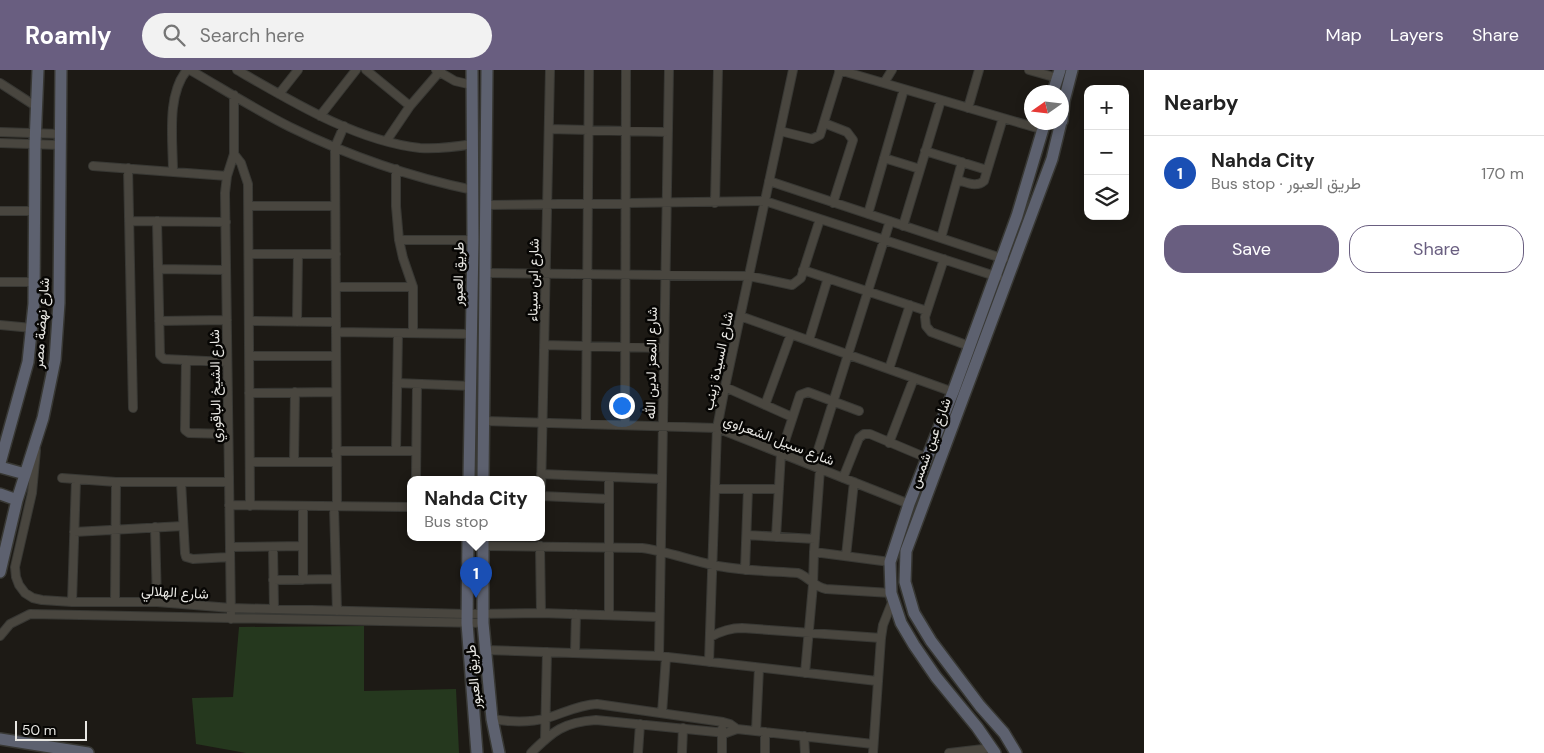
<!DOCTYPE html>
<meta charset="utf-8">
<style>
:root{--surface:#fff;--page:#f2f2f2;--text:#222;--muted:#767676;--line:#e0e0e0;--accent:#695e80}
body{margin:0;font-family:"DM Sans",Vazirmatn,sans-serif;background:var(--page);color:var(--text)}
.controls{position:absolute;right:15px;top:15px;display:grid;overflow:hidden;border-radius:10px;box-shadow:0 2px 12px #0003}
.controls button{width:45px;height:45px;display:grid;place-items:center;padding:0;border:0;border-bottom:1px solid var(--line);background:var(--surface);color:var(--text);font:25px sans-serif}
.compass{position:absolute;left:1024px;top:15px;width:45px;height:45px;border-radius:50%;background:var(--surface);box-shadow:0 2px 12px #0003;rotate:256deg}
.scale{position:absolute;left:15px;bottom:12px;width:72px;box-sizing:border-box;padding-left:5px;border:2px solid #e8e7e3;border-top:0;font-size:14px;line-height:18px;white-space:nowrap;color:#e8e7e3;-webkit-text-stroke:4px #070604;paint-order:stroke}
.you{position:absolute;left:621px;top:335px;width:18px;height:18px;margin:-12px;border:4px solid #fff;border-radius:50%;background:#1a73e8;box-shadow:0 0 0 8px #1a73e833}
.badge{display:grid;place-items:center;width:32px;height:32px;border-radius:50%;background:var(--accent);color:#fff;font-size:16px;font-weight:700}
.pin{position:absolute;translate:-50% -41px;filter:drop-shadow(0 1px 2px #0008)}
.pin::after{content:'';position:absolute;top:26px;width:18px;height:15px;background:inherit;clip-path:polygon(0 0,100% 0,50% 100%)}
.popup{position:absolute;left:407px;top:406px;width:138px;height:65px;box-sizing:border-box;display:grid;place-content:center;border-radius:10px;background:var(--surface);filter:drop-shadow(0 1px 4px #0005);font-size:16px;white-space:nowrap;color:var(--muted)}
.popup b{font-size:19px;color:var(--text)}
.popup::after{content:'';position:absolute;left:50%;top:100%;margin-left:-10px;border:10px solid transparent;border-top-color:var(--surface)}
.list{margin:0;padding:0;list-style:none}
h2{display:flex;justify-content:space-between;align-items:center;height:65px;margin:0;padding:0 20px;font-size:21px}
h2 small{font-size:16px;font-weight:400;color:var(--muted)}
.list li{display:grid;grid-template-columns:32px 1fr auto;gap:15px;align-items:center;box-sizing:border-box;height:75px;padding:0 20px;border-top:1px solid var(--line)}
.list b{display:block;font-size:19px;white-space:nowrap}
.list p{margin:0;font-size:16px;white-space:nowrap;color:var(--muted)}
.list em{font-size:16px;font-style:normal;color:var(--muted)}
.actions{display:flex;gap:10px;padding:15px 20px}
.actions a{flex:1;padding:11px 0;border:1px solid var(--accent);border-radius:20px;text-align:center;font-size:18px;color:var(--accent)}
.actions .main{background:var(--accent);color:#fff}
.icon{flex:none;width:28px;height:28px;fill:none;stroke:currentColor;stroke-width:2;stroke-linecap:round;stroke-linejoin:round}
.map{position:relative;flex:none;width:1144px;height:683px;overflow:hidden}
header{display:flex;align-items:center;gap:30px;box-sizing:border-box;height:70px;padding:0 25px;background:var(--accent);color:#fff}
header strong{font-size:24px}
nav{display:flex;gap:28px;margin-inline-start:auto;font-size:18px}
.search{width:350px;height:45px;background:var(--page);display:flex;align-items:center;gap:12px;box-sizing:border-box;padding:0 18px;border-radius:28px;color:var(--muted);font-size:19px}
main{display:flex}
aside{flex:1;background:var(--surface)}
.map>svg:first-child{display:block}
</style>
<header>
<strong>Roamly</strong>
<div class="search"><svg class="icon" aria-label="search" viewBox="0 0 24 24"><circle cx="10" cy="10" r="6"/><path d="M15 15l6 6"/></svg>Search here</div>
<nav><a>Map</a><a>Layers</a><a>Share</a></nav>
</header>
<main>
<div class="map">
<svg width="1144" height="683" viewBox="0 0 1144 683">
<rect width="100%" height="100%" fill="#1d1a15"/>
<path fill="#25381e" d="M 364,556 L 364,621 L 456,619 L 459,683 L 246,683 L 196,674 L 192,628 L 233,627 L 239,557 Z"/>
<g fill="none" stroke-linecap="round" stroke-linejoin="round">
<defs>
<path id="street" d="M 190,0 C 223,19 256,40 290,57 C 347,85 410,107 473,120
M 237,0 C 291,31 356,71 420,78 C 438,79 455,77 473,74
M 366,0 L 410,36
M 436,0 L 455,11 L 472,15
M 839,0 L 1044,60
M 1029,0 L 1057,8
M 0,13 L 37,37
M 884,13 L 892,0
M 279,24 L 298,0
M 968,38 L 979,0
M 320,46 L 356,0
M 824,53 L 847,62 L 853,70 L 833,133
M 549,59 L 668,62
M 780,61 L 812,69 L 820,65 L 840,0
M 0,62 L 60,64
M 387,70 L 410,36 L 441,0
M 0,73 L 60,75
M 925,81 L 987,100
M 234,84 L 241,93 L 248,114 L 250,436
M 884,88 L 920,99
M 93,96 L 227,106
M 128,98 L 133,338
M 396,99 L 396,136 L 399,170 L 403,188 L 413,217 L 413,263
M 173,102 C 173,71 166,25 187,0
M 957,110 C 966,112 976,118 984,111 L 1003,48
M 769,111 L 1004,189
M 715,133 L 718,0
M 487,135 L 765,131 L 998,207
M 249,136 L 335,136
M 0,141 L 35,141
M 868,144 L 904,19
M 129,151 L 226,152
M 157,151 L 160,285 L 164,289 L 227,292
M 903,156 L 941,30
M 941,168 L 962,92
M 399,170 L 473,170
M 249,184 L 336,184
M 944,189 L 925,247 L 926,256 L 931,262 L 969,276
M 158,199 L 226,200
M 803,200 L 927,241
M 486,203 L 749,206 L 792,215 L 801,208 L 820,149
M 0,212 L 34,212
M 336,217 L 413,217
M 740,246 L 953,322
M 159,251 L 227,250
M 249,251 L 336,252
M 297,252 L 298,184
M 0,255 L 32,258
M 336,262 L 472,264
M 809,270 L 828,208
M 544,275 L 664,278
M 249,286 L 336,286
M 186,290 L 185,360 L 189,363 L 228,364
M 889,299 L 910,235
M 397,313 L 471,316
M 725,317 L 792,347
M 249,323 L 336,322
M 765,335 L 791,264
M 484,351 L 717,358 L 909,434
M 586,354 L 589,0
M 625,355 L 626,0
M 889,373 L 914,308
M 36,380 L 32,423 L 15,497 L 16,507 L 19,515 L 25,523 L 33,528 L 42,530 L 72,532 L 157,532 L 231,538 L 466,544 L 541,543 L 659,547
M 336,381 L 416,381
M 396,381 L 398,263
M 250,392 L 336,392
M 294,392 L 295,322
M 813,396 L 890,151
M 541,404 L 662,409
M 609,407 L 609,545
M 62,408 L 116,412 L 229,412
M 843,408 L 859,368 L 864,364 L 870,364 L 927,388
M 416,409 L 417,314
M 181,412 L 185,483 L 186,487 L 193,489 L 230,487
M 715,419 L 779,419
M 541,421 L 550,0
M 541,426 L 609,429
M 229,435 L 411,437
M 303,436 L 303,510
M 334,436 L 337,541
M 337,436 L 335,77 L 344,56
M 155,457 L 157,532
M 74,462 L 183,456
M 747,465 L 815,469
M 776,467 L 781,383 L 800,325 L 808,322 L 859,341
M 483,476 L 642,478 C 666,481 689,490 713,495 C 741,501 769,501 798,503 C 809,507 814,517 826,519 L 891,523
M 540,476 L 541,543
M 230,477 L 303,476
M 273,477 L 274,539
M 814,482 L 890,492
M 846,486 L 854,412
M 745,500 L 748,419
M 273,510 L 336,509
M 72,532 L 76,410
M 115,532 L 116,412
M 231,549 L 225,123 L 227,106 L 234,84 L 234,25
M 0,566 L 10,554 L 30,544 L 483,553
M 710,567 C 721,561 730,558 742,558 L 881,568
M 485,580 L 659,586 L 877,611
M 575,583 L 576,544
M 659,586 L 669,0
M 709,592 L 717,358 L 725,317 L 793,0
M 805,603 L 813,515 L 814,482 L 820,399
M 662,643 L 666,587
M 492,649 C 510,652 529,653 547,648 C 564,643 578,635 597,634 L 723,652 L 730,654 L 737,659 L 873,674
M 756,661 L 759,598
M 804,666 L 805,683
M 545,670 L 547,582
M 531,683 C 553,661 564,652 596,650 L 726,663 L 737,659
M 638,683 L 640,654
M 682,683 L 683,658
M 722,683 L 722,659
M 765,683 L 765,662
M 873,683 L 881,568 L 883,555 L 893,530
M 949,683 L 992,678"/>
<path id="secondary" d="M 1053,22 L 1060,0
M 1062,51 L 1064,31 L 1072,0
M 0,393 L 28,292 L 34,234 L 35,74 L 38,0
M 0,397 L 25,404
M 469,409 L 473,170 L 472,0
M 483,409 L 487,0
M 0,424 L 17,430
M 468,467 L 467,553 L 477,683
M 483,467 L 483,553 L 492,649 L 499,683
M 0,502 L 17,430 L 43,348 L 55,290 L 59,233 L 61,0
M 0,669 L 88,683
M 995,683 L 977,657 L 936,607 L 914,575 L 901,553 L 891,523 L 890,492 L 909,434 L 953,322 L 1017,146 L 1045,52
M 1016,683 L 1004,663 L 980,636 L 931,571 L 914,543 L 905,512 L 906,481 L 1052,89 L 1061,52"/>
</defs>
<use href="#street" stroke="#383834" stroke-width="10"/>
<use href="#secondary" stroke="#383834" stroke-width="14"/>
<use href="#street" stroke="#49463f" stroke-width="8"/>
<use href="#secondary" stroke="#5d616f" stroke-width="11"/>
</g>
<g text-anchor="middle" stroke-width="5" stroke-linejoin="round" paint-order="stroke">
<g font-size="14" fill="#e8e7e3" stroke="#070604">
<text transform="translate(458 204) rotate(-89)" y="5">طريق العبور</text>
<text transform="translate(533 210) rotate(-89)" y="5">شارع ابن سيناء</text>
<text transform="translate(41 253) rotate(-86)" y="5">شارع نهضة مصر</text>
<text transform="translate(718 291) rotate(-78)" y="5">شارع السيدة زينب</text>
<text transform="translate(651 293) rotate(-89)" y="5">شارع المعز لدين الله</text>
<text transform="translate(215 316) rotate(-91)" y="5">شارع الشيخ الباقوري</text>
<text transform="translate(779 370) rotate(21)" y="5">شارع سبيل الشعراوي</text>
<text transform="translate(930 373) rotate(-70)" y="5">شارع عين شمس</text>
<text transform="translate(175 522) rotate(3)" y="5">شارع الهلالي</text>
<text transform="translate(473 607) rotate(-95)" y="5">طريق العبور</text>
</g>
</g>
</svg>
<div class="controls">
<button>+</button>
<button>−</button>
<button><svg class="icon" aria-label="layers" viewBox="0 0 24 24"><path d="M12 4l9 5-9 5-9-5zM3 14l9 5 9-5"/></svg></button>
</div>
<svg class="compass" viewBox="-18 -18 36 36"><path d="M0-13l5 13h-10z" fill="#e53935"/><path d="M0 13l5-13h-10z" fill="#767676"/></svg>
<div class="scale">50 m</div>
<div class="you"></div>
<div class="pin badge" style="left:476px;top:528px;background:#1a4fb4">1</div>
<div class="popup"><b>Nahda City</b>Bus stop</div>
</div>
<aside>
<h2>Nearby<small></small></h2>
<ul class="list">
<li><span class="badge" style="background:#1a4fb4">1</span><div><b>Nahda City</b><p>Bus stop · طريق العبور</p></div><em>170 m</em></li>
</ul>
<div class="actions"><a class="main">Save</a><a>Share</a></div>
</aside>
</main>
